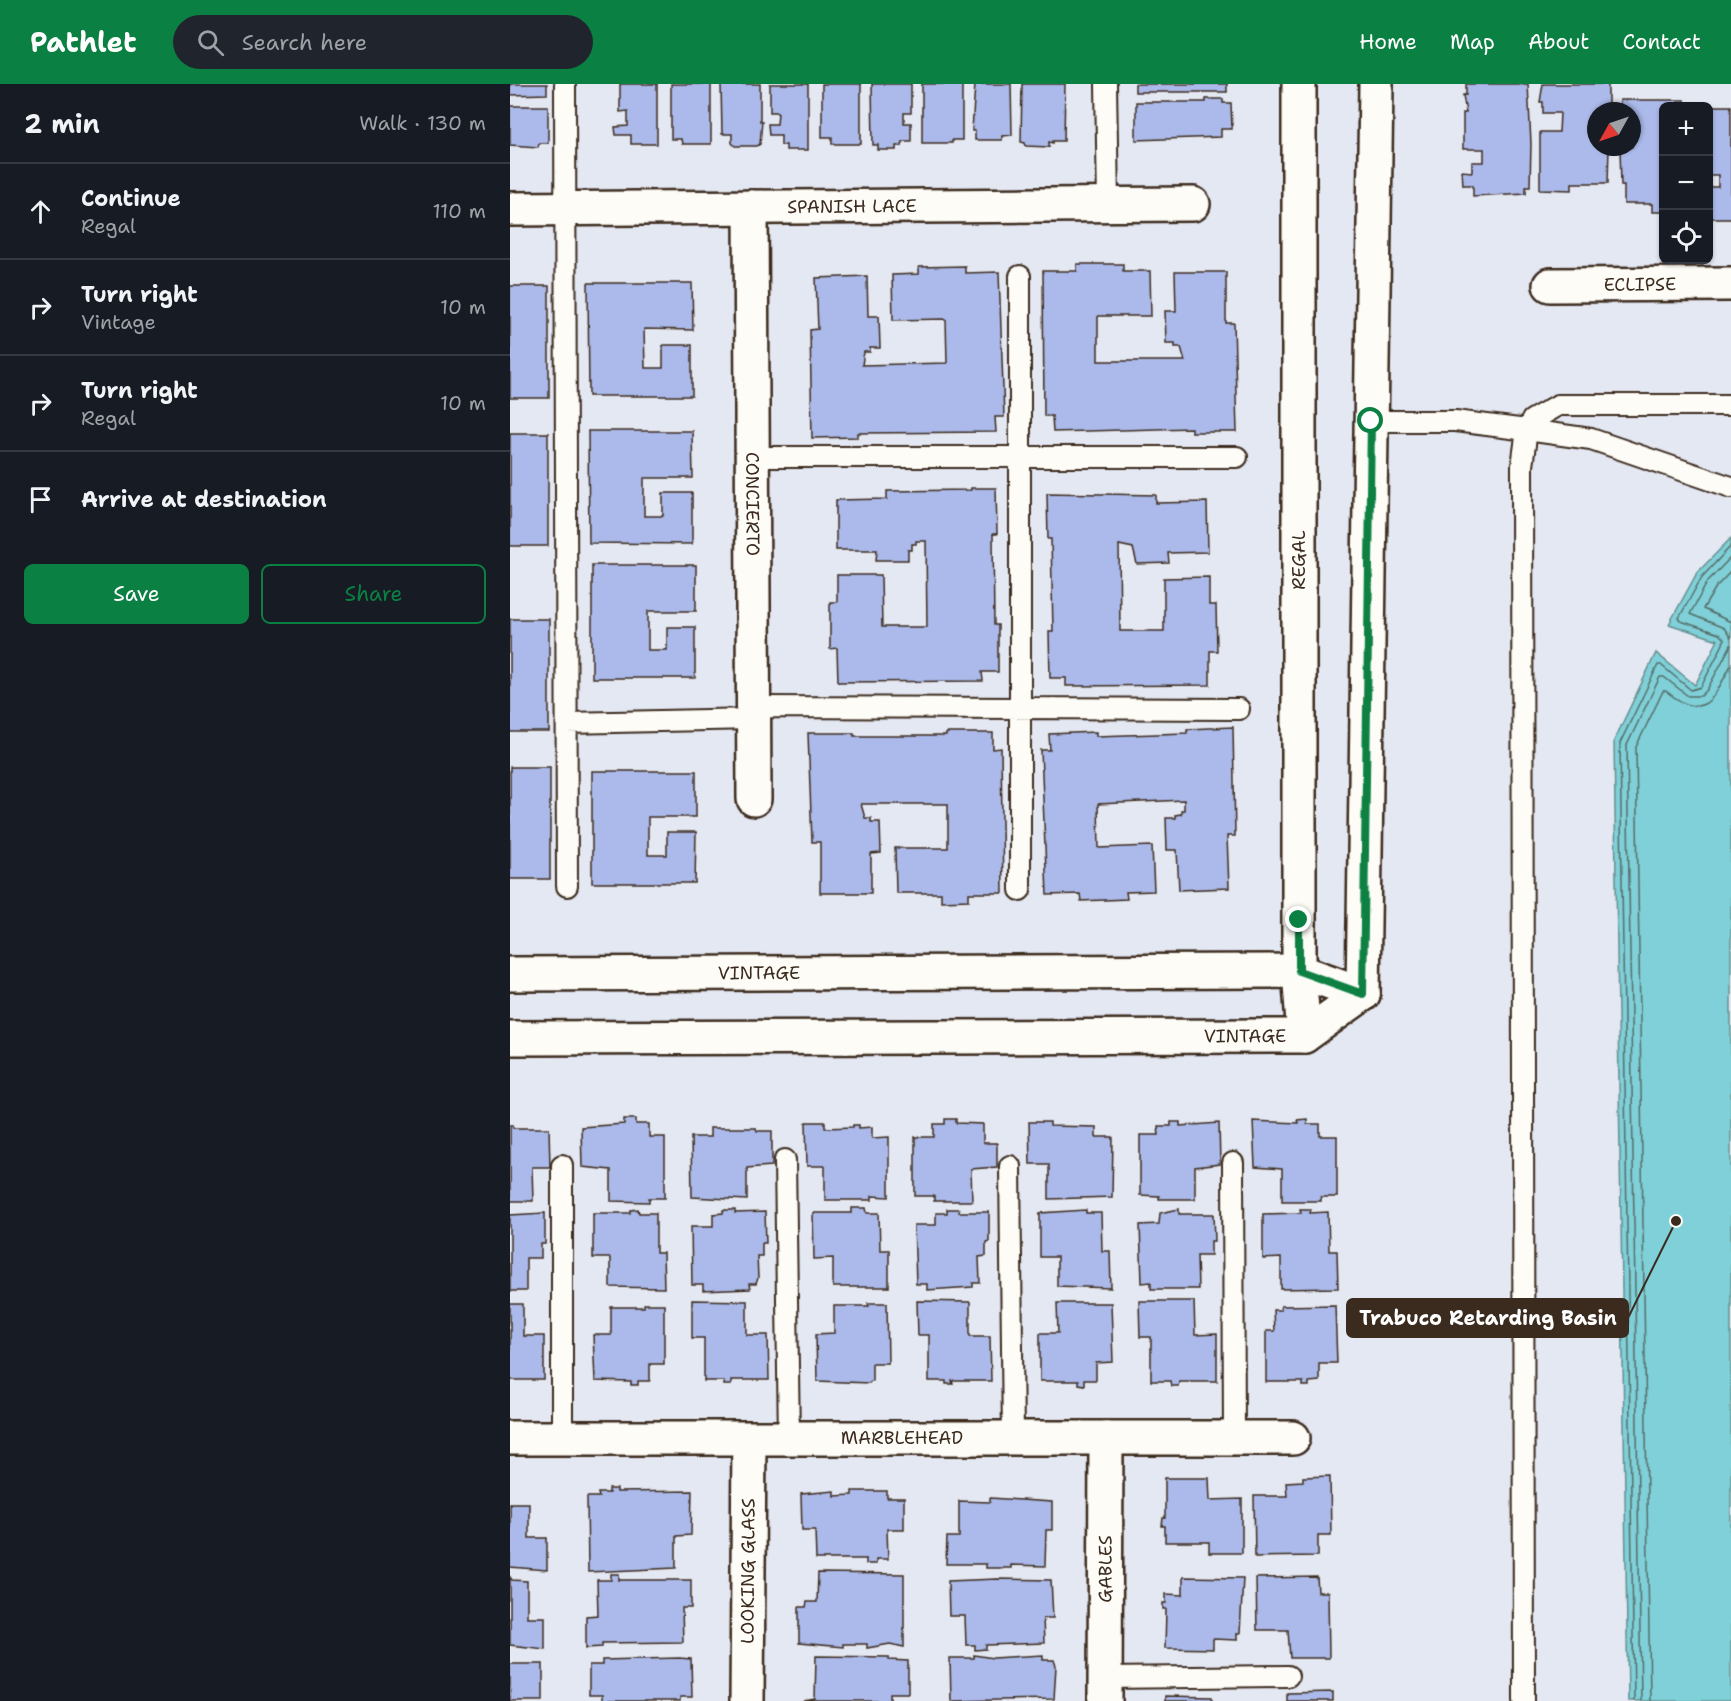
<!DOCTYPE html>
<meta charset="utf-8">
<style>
:root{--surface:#171b24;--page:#20242c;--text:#f1f3f6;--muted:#9ea1a6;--line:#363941;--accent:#0b8043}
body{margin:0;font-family:"Shantell Sans",sans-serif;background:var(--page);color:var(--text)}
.controls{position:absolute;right:18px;top:18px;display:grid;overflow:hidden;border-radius:9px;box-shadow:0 2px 4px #0004}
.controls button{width:54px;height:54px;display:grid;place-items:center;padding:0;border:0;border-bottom:2px solid var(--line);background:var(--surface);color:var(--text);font:30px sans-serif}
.compass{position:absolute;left:1077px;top:18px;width:54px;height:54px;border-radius:50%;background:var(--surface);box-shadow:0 2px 4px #0004;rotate:230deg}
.stop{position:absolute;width:18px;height:18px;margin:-14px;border:4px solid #0b8043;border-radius:50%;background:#fff}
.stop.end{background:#0b8043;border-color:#fff;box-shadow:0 2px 6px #0008}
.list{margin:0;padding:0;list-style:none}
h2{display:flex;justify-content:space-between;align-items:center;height:78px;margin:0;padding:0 24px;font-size:26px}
h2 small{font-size:20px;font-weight:400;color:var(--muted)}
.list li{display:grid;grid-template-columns:39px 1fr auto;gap:18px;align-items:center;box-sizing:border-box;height:96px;padding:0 24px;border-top:2px solid var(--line)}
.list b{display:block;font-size:22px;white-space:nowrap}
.list p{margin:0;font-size:20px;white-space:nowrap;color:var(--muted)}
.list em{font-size:20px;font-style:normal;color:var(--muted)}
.actions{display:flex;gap:12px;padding:18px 24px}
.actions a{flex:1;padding:14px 0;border:2px solid var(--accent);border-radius:9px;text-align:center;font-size:21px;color:var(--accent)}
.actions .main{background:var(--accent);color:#fff}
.icon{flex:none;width:33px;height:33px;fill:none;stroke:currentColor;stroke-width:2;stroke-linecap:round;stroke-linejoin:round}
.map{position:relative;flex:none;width:1221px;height:1617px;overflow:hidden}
header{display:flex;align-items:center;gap:36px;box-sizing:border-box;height:84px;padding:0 30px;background:var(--accent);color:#fff}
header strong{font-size:28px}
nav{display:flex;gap:33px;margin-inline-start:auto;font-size:21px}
.search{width:420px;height:54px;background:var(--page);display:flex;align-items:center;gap:15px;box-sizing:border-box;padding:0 21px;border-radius:33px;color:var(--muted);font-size:22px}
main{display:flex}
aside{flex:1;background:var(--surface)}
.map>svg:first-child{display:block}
</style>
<header>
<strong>Pathlet</strong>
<div class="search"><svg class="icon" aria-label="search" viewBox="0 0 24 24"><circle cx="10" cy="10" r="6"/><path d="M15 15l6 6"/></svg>Search here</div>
<nav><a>Home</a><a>Map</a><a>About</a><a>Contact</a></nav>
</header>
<main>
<aside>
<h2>2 min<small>Walk · 130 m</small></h2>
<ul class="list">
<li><svg class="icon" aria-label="ahead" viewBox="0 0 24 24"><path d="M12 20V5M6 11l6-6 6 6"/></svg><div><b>Continue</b><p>Regal</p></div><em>110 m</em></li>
<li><svg class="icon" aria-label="right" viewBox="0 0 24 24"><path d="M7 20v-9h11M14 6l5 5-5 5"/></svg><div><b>Turn right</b><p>Vintage</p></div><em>10 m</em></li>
<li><svg class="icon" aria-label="right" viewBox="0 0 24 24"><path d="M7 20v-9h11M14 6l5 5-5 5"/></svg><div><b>Turn right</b><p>Regal</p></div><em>10 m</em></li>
<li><svg class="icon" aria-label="arrive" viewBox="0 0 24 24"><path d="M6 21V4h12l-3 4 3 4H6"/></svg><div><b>Arrive at destination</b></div></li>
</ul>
<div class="actions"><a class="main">Save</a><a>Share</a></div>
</aside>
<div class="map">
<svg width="1221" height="1617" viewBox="0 0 1221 1617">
<rect width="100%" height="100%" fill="#e4e8f3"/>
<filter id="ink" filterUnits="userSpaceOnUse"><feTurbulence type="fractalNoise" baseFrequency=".0167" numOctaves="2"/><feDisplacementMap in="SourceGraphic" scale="12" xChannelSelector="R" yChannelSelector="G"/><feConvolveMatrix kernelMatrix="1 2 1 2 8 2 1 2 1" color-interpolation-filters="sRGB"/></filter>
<g filter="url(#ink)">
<path fill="#7fd0d8" stroke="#648e8e" stroke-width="1.5" d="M 1221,454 L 1221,1617 L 1118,1617 L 1104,657 L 1146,569 L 1185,601 L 1208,556 L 1159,540 L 1187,489 Z"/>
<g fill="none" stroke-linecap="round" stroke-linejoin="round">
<path stroke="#566c68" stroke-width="1.5" d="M 1221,473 L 1198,497 L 1180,530 L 1214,544 L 1221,554
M 1221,487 L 1206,503 L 1193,525 L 1221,538
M 1124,1617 L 1110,659 L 1148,581 L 1151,581 L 1181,606 L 1191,603 L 1213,560 L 1214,555 L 1209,550 L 1171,537 L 1169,534 L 1192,493 L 1221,462
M 1131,1617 L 1117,661 L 1150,593 L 1154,593 L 1178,612 L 1191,612 L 1197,606 L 1221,561
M 1140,1617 L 1126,663 L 1153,607 L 1156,607 C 1195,639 1203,615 1221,581"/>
</g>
<path fill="#abbaea" stroke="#3b2a1e" stroke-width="1.5" d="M 0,0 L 37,0 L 37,10 L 0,11 Z
M 110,0 L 147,0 L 147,60 L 121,60 L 121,51 L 106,51 L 105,43 L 118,42 L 118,27 L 110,28 Z
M 161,0 L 201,0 L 201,60 L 172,60 L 171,55 L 161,55 Z
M 211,0 L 250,0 L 250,37 L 252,37 L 250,60 L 247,62 L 225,62 L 222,59 L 222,50 L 212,50 Z
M 260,0 L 298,0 L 298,66 L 276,66 L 276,61 L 271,61 L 271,51 L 259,51 L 258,40 L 267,40 L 268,28 L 260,28 Z
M 312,0 L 351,0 L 351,60 L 322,60 L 322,53 L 312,53 Z
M 362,0 L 401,0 L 401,29 L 394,29 L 394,39 L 401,39 L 401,57 L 392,57 L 392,62 L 386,62 L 386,66 L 368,66 L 368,61 L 363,61 Z
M 412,0 L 452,0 L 452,56 L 442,56 L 442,59 L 412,59 Z
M 465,0 L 501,0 L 502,51 L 492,52 L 492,56 L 465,56 L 465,47 L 462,47 Z
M 512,0 L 555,0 L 554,57 L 543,57 L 543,59 L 539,58 L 539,63 L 516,62 L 515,59 L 511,58 Z
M 625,0 L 717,0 L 717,8 L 625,8 Z
M 956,0 L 1018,0 L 1021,60 L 1020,102 L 1016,102 L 1016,109 L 963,112 L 963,101 L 953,101 L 952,87 L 962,88 L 962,78 L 974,78 L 974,65 L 953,65 L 953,29 L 956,29 L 953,11 L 956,11 Z
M 1033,0 L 1098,0 L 1098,27 L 1086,27 L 1086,63 L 1099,63 L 1098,99 L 1062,99 L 1062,106 L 1030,105 L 1030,48 L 1049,48 L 1050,29 L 1033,29 L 1033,18 L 1030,18 Z
M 696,15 L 713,15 L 713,19 L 721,19 L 722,45 L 711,45 L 711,53 L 626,56 L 626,18 L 696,18 Z
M 1110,16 L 1174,16 L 1174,22 L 1179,22 L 1154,22 L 1154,128 L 1142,128 L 1142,120 L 1114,120 L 1114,101 L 1111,101 L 1110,63 L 1122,63 L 1122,27 L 1110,27 Z
M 0,22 L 38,22 L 38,59 L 29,59 L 28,63 L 0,61 Z
M 1189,22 L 1221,22 L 1221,134 L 1198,134 L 1198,103 L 1208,103 L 1208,91 L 1198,91 L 1198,22 Z
M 567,180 L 613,180 L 613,187 L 640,187 L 641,232 L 588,232 L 588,277 L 675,277 L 671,263 L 665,263 L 665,259 L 656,259 L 655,227 L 666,227 L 665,188 L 716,188 L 716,239 L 724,239 L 727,348 L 681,348 L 681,344 L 543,348 L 542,332 L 534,332 L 533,187 L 567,187 Z
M 455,182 L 455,189 L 489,188 L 494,333 L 485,333 L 486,348 L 348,349 L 348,353 L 302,354 L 300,246 L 308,245 L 306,194 L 357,192 L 358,232 L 369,232 L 370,264 L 360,264 L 360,268 L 354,268 L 352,281 L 437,279 L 436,235 L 383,236 L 382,191 L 409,190 L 409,183 Z
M 78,199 L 182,199 L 183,246 L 134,245 L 135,284 L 153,284 L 153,261 L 182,261 L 182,312 L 79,312 Z
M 0,202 L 39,202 L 39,314 L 0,314 Z
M 78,347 L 182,347 L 183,394 L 134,394 L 134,432 L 153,432 L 153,409 L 182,409 L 182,460 L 79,459 Z
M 0,349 L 38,349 L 38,462 L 0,462 Z
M 461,404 L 486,404 L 487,450 L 483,450 L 484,541 L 488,541 L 488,588 L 472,588 L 473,597 L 328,598 L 327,564 L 320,565 L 320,518 L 327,518 L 327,491 L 371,491 L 372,543 L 417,543 L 416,457 L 406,457 L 406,460 L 402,460 L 402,466 L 398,466 L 398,476 L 366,476 L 367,466 L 326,466 L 326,416 L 377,415 L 377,407 L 461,406 Z
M 537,409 L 646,411 L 646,419 L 697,418 L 698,468 L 658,469 L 659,479 L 627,480 L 623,464 L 609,461 L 610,547 L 654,547 L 654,494 L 699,493 L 699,521 L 706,521 L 707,567 L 700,567 L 700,601 L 556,602 L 556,594 L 540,594 L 539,547 L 543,547 L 541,455 L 538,455 Z
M 82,481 L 186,481 L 186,527 L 138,527 L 138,566 L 157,566 L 157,543 L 185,543 L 185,594 L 82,594 Z
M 0,535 L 39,535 L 39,648 L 0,648 Z
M 723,643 L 725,752 L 717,752 L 719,804 L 669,806 L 667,766 L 657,766 L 656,734 L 665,734 L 665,731 L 671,730 L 671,726 L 674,726 L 674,716 L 588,720 L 589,764 L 642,762 L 644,807 L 616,808 L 617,815 L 571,817 L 570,810 L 537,811 L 531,666 L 540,666 L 539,650 L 586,648 L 586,652 L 677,649 L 677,645 Z
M 298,649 L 344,649 L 344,652 L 436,652 L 436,649 L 483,649 L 483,665 L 491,664 L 493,809 L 459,809 L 459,816 L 431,817 L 431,809 L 386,809 L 385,764 L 438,764 L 438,720 L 351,720 L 355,734 L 361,734 L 361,738 L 370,738 L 371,769 L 361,770 L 361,809 L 310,809 L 310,758 L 302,758 Z
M 0,683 L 40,683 L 40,795 L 0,795 Z
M 82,687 L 186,687 L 186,733 L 138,733 L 138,771 L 157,771 L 157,748 L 186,748 L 185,799 L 82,799 Z
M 114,1035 L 126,1035 L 126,1040 L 139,1040 L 139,1053 L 155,1053 L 155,1114 L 139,1114 L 139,1118 L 101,1117 L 101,1086 L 72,1083 L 71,1043 L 114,1040 Z
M 435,1035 L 446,1035 L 446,1039 L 473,1040 L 473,1059 L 487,1059 L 487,1083 L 461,1085 L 462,1117 L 424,1117 L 424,1112 L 405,1112 L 405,1053 L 424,1053 L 424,1040 L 435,1040 Z
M 797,1035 L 797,1040 L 810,1040 L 810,1052 L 827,1052 L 827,1113 L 811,1113 L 811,1117 L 772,1117 L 772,1085 L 745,1083 L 743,1037 L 788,1039 L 787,1036 Z
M 296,1038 L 315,1038 L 315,1044 L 343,1043 L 343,1041 L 349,1041 L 349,1044 L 362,1043 L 362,1054 L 379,1053 L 379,1113 L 362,1112 L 362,1116 L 315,1116 L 315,1082 L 297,1082 Z
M 519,1038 L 540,1038 L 540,1042 L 586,1043 L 586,1053 L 603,1053 L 602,1113 L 539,1115 L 539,1080 L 520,1080 Z
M 661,1038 L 670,1038 L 670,1042 L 709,1039 L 710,1080 L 685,1083 L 685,1115 L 649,1115 L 649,1112 L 630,1111 L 630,1051 L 649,1051 L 648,1042 L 661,1042 Z
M 0,1041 L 3,1041 L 3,1044 L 39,1044 L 40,1083 L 22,1083 L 23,1117 L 0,1117 Z
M 200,1044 L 246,1044 L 247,1047 L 262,1047 L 262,1082 L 237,1084 L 237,1116 L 182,1113 L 181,1053 L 200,1053 Z
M 342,1124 L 356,1124 L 357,1129 L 369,1129 L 370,1166 L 379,1166 L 379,1203 L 323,1203 L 323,1174 L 304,1175 L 303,1129 L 342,1129 Z
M 128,1125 L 129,1129 L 146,1129 L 146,1169 L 153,1169 L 154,1204 L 100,1203 L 100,1174 L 83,1174 L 83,1129 L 120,1129 L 121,1126 Z
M 437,1125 L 449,1125 L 449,1128 L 479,1128 L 479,1157 L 476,1158 L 476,1172 L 469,1173 L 470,1199 L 463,1199 L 463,1203 L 417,1206 L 417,1200 L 406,1200 L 404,1141 L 426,1141 L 426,1129 L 437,1129 Z
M 669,1125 L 669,1130 L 704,1130 L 705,1157 L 701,1157 L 701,1171 L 687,1171 L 688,1205 L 641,1205 L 641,1198 L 632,1199 L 630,1141 L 649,1140 L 650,1129 Z
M 790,1125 L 801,1125 L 800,1129 L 818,1128 L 819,1167 L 827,1167 L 828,1204 L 771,1205 L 771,1174 L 753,1175 L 753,1130 L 791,1129 Z
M 213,1126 L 225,1126 L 225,1129 L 255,1128 L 256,1159 L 252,1159 L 252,1172 L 247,1172 L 248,1194 L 246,1200 L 239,1200 L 240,1205 L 193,1207 L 193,1201 L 182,1201 L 181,1142 L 203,1142 L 203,1130 L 213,1129 Z
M 576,1126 L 576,1129 L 591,1129 L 592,1167 L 600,1167 L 601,1204 L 547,1202 L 547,1173 L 530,1173 L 530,1129 Z
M 35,1129 L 35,1160 L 31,1160 L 31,1174 L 16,1174 L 16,1207 L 0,1207 L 0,1131 Z
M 182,1216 L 237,1217 L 237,1251 L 258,1251 L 259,1296 L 221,1296 L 221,1301 L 214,1301 L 214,1297 L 194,1297 L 194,1254 L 182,1254 Z
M 407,1217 L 460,1218 L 460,1252 L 480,1252 L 481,1297 L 442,1297 L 443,1300 L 436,1300 L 436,1297 L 419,1297 L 419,1251 L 408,1251 Z
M 629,1217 L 684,1217 L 685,1251 L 707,1250 L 707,1297 L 669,1297 L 668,1302 L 661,1302 L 660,1297 L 641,1297 L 641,1253 L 630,1253 Z
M 358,1219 L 377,1219 L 378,1279 L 362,1279 L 362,1296 L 359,1299 L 307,1297 L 306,1250 L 324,1249 L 324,1222 L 359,1222 Z
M 547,1219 L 601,1219 L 603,1278 L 586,1279 L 586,1296 L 574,1296 L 574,1301 L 568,1300 L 568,1297 L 530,1297 L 530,1249 L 548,1249 Z
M 0,1220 L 13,1220 L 13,1252 L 34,1252 L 34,1296 L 0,1296 Z
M 134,1220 L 154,1220 L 154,1280 L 140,1280 L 140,1297 L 128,1297 L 128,1301 L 121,1301 L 121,1298 L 85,1297 L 83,1251 L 101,1251 L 101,1223 L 134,1223 Z
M 825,1221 L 827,1279 L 809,1279 L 809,1297 L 799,1298 L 799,1302 L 793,1302 L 793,1298 L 756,1298 L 756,1247 L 764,1247 L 763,1226 L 771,1226 L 771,1222 Z
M 820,1392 L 821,1451 L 808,1451 L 808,1472 L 745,1473 L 744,1412 L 777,1412 L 776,1398 L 793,1397 L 793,1393 Z
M 655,1394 L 699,1394 L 700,1416 L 732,1415 L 732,1469 L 699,1469 L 699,1458 L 655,1458 L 655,1442 L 652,1442 L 653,1434 L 655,1434 Z
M 99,1405 L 107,1405 L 107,1408 L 182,1407 L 181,1451 L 166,1452 L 166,1484 L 78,1488 L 77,1413 L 89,1413 L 88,1409 L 99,1409 Z
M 324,1407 L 324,1412 L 342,1411 L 342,1407 L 377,1407 L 377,1414 L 394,1414 L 394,1445 L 377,1445 L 378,1475 L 366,1475 L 366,1480 L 356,1480 L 356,1475 L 306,1475 L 305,1446 L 292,1446 L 291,1410 Z
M 480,1414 L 542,1418 L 542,1446 L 536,1446 L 535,1482 L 501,1481 L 501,1484 L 476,1484 L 476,1480 L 436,1480 L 437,1453 L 449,1453 L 449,1417 L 480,1418 Z
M 0,1419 L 19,1419 L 19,1454 L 37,1454 L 37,1486 L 0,1483 Z
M 308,1489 L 394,1490 L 394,1563 L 380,1560 L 357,1564 L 357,1560 L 333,1560 L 333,1563 L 289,1559 L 289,1523 L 296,1523 L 297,1518 L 307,1518 Z
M 101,1490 L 109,1490 L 109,1496 L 181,1496 L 181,1524 L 172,1524 L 173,1558 L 92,1559 L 92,1563 L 76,1564 L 76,1532 L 88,1531 L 87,1496 L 101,1496 Z
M 0,1493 L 2,1496 L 17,1497 L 17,1533 L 35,1533 L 35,1565 L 0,1561 Z
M 673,1493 L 733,1494 L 730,1549 L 727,1549 L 727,1556 L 703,1555 L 703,1565 L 655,1564 L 656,1525 L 653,1525 L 653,1519 L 656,1519 L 656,1510 L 673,1511 Z
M 807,1493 L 808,1508 L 818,1508 L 819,1574 L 780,1574 L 778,1546 L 747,1546 L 746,1494 Z
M 487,1495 L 541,1496 L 543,1534 L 533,1534 L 534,1559 L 476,1561 L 476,1565 L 465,1566 L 465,1561 L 456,1561 L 455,1532 L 439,1532 L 438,1497 Z
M 464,1571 L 483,1574 L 533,1571 L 533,1576 L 544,1576 L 546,1582 L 544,1615 L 441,1617 L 440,1574 L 464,1574 Z
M 306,1572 L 379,1573 L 379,1576 L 398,1577 L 398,1609 L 380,1609 L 380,1617 L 294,1617 L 305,1615 Z
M 169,1574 L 181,1575 L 182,1613 L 170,1613 L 170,1617 L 92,1617 L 92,1611 L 79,1611 L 79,1581 L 92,1581 L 92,1576 Z
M 0,1580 L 33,1580 L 33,1617 L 0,1617 Z
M 823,1608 L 823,1617 L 777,1617 L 777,1609 Z
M 655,1612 L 702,1613 L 702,1617 L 655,1617 Z"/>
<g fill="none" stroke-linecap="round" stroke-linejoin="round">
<defs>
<path id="service" d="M 55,0 L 57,802
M 596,0 L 598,120
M 1221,321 L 1048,321 L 1022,336 L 1017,346 L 1081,355 L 1221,403
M 861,337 L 945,337 L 1017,346 L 1012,382 L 1014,1617
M 242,373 L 727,373
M 244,623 L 729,625
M 57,639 L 244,635
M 510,806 L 510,192
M 275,1076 L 279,1355
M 723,1079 L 724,1354
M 500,1082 L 503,1354
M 52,1354 L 52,1081
M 595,1594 L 778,1592"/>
<g id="minor">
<path id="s1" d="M 241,123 L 244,715"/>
<path id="s2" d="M 0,125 L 683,120"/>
<path id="s3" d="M 1040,201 L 1221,200"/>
<path id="s4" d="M 0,1354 L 783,1354"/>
<path id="s5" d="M 237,1617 L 239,1355"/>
<path id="s6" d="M 595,1617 L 596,1354"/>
</g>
<g id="tertiary">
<path d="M 789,0 L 789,887 L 794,952"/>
<path id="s7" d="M 0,890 L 789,887 L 853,910"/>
<path d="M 853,910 L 866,0"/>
<path id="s8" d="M 0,954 L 794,952 L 853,910"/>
</g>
</defs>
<use href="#service" stroke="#3b2a1e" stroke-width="24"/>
<use href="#minor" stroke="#3b2a1e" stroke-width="38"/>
<use href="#tertiary" stroke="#3b2a1e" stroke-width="38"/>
<use href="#service" stroke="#fdfcf7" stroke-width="20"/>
<use href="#minor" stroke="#fdfcf7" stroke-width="33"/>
<use href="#tertiary" stroke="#fdfcf7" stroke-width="33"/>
</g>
</g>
<g fill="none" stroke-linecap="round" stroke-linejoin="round" filter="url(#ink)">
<path stroke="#0b8043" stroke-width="8" d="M 789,836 L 789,887 L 853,910 L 861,337"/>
</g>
<g text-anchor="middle" stroke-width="4.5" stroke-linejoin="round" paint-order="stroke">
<g font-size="18" fill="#3b2a1e" stroke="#fdfcf7">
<text dy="6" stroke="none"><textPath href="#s2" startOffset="342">SPANISH LACE</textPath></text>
<text dy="6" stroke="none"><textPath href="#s3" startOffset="90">ECLIPSE</textPath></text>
<text dy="6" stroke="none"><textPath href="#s1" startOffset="297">CONCIERTO</textPath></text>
<text transform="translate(789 476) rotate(-90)" y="6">REGAL</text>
<text dy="6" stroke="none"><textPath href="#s7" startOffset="249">VINTAGE</textPath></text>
<text dy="6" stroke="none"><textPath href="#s8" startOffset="735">VINTAGE</textPath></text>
<text dy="6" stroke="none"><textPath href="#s4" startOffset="392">MARBLEHEAD</textPath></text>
<text dy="6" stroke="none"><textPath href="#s5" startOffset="130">LOOKING GLASS</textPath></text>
<text dy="6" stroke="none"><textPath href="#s6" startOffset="132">GABLES</textPath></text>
</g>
</g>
<path fill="none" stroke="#3b2a1e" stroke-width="2" d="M1166 1137L1118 1234"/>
<circle fill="#3b2a1e" stroke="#fdfcf7" stroke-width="2" cx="1166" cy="1137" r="6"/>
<rect fill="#3b2a1e" stroke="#3b2a1e" stroke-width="2" x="837" y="1215" width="281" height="38" rx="6"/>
<g font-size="20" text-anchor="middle" font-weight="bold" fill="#fff">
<text x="978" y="1241">Trabuco Retarding Basin</text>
</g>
</svg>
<div class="controls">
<button>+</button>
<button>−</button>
<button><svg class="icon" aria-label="locate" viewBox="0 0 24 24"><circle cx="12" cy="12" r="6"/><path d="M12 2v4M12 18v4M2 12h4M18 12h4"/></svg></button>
</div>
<svg class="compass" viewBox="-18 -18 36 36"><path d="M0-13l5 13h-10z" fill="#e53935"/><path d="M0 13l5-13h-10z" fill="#9ea1a6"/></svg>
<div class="stop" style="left:861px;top:337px"></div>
<div class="stop end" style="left:789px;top:836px"></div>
</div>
</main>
